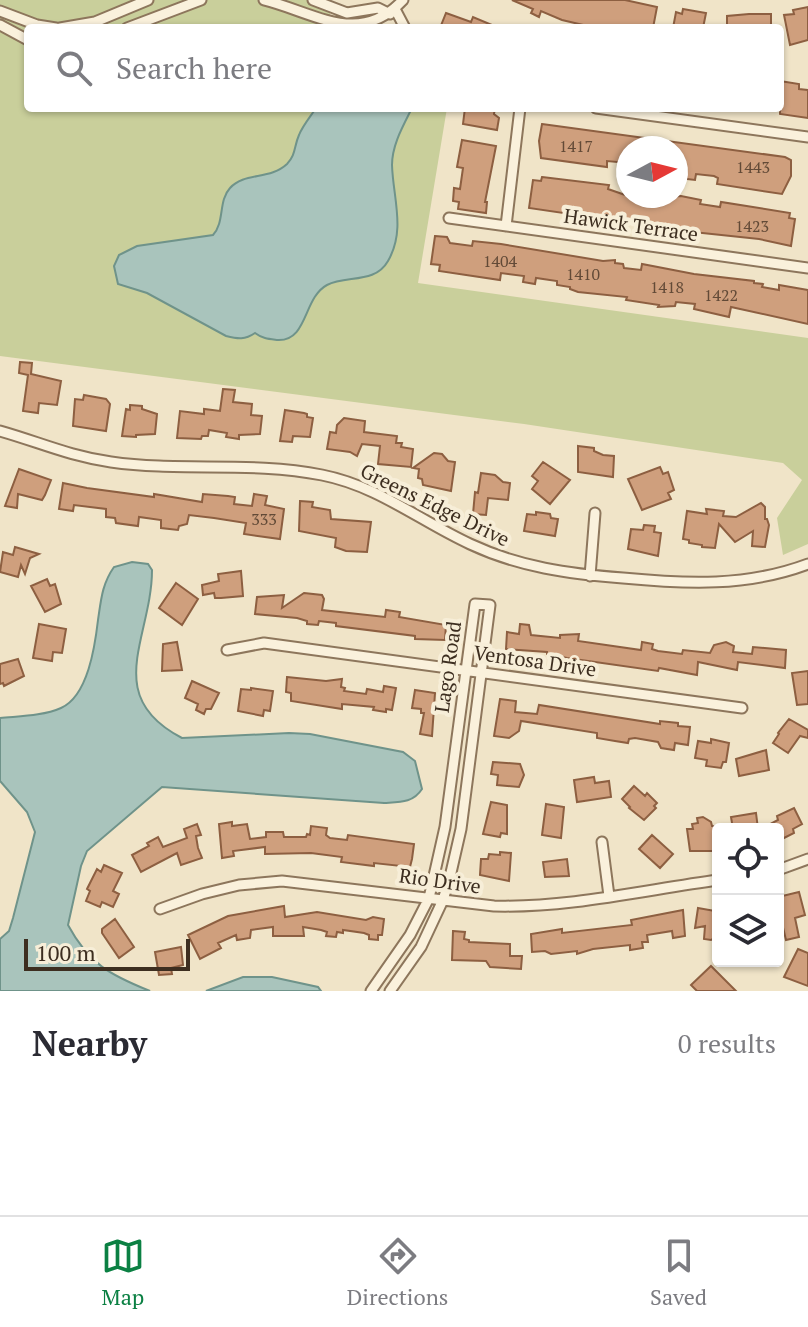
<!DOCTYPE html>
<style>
:root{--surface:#fff;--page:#f7f7f7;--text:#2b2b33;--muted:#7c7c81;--line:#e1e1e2;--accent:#0b8043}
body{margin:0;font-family:"PT Serif",serif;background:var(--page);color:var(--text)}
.controls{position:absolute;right:24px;bottom:24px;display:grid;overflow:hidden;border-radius:8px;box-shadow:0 2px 6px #0004}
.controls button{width:72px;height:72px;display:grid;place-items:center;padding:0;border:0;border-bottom:2px solid var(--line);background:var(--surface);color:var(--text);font:40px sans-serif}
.compass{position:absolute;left:616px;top:136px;width:72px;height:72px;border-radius:50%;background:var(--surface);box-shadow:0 2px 6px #0004;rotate:83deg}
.scale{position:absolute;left:24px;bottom:20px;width:166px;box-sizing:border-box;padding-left:8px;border:4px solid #3d2e20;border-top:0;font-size:22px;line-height:28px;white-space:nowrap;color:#3d2e20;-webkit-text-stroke:6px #f7eed8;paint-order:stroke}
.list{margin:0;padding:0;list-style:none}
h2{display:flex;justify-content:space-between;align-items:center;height:104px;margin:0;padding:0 32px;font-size:34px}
h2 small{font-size:26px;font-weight:400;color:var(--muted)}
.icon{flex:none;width:44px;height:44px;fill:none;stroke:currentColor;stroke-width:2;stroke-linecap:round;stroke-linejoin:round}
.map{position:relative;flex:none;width:808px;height:991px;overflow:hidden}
.search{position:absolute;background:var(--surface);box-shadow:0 2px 6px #0004;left:24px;right:24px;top:24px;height:88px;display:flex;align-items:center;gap:20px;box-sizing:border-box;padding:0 28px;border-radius:8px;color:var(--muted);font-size:30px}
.sheet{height:224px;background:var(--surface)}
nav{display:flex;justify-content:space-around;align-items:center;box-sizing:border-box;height:112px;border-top:2px solid var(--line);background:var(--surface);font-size:22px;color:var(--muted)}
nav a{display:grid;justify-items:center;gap:4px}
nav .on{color:var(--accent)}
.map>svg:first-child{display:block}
</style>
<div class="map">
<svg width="808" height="991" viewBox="0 0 808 991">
<rect width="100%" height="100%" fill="#f0e4c8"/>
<path fill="#c9cf9b" d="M 0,0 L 330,0 L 330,28 L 28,28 L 28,108 L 447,108 L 418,283 L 808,338 L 808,544 L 783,555 L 777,518 L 802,480 L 783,463 L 524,424 L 0,356 Z"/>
<path fill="#a9c4bc" stroke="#6f938a" stroke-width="2" d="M 316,108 L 412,108 C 403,126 392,145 392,165 C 393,198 406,230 388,261 C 375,284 347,275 327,285 C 303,298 308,341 278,340 C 269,339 263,339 255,333 C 245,340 238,339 226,336 L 147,293 L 118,284 L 114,266 L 119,255 L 137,246 L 213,235 C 225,222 218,201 230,188 C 244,172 270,180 287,164 C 296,155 294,146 299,135 C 303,125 311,116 316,108 Z
M 132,562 L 148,564 L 152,570 C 152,637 101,696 182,738 L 289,733 L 310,734 L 403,752 L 415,761 L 422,789 C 413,803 400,802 384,803 L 162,787 L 87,851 L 81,866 L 68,925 C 89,964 110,975 150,991 L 0,991 L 0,939 L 9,931 L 13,918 L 35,832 L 27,812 L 0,781 L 0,718 C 20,716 43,716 61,708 C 88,696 95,646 98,620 C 101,600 102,584 114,567 Z
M 243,977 L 272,977 L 318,987 L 321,991 L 206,991 Z"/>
<path fill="#cf9f7d" stroke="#8d5f41" stroke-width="2" d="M 512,0 L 625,0 L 657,7 L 653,28 L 596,28 L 562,20 L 541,11 L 539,17 L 531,13 L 533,9 Z
M 808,7 L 808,40 L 790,45 L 784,15 L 794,14 L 793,10 Z
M 683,9 L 706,13 L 703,28 L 673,28 L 676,12 L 682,14 Z
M 446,13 L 471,22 L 473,17 L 499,28 L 440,28 Z
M 749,14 L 771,14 L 771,28 L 727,28 L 727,16 Z
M 780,81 L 799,84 L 799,89 L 808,90 L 808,118 L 780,114 Z
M 465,108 L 495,108 L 494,114 L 499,118 L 497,130 L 463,124 Z
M 542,124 L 785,157 L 791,160 L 791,176 L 782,194 L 717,184 L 718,178 L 714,176 L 696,174 L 695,180 L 679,178 L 676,148 L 628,148 L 628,163 L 607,161 L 607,167 L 541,158 L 539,141 Z
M 462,140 L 496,146 L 485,202 L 487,202 L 486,213 L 458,209 L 459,202 L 453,201 L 454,188 L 460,189 L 463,168 L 457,167 Z
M 542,177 L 609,185 L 608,189 L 628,196 L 666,199 L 666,197 L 681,196 L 701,200 L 700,204 L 720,207 L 721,202 L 790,213 L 789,218 L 795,219 L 791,246 L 759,239 L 693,232 L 529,208 L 533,180 L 541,181 Z
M 435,236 L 447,237 L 450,243 L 472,246 L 473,241 L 501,244 L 603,261 L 615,260 L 615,263 L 623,264 L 624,268 L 641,270 L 642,264 L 694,274 L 754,281 L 754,283 L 763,284 L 762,287 L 779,290 L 779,285 L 808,290 L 808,324 L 731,307 L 729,317 L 694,309 L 695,304 L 676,302 L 675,306 L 658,307 L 659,305 L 626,300 L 627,297 L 578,292 L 570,289 L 570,287 L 557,285 L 557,281 L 536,278 L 535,284 L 523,282 L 524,276 L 501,273 L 500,280 L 439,271 L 440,265 L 431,264 Z
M 20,362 L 32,363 L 31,374 L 61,381 L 57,405 L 39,403 L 38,413 L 23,411 L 28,375 L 19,373 Z
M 223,389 L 235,390 L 233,402 L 252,404 L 251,415 L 262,416 L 260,434 L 239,435 L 239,439 L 226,437 L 227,433 L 209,430 L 208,436 L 202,436 L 201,439 L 177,438 L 180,411 L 204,414 L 204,409 L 220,411 Z
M 84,395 L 106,399 L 110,404 L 106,431 L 73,426 L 75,399 L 83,400 Z
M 130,405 L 142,406 L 142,409 L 157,414 L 155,434 L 136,435 L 136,437 L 122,436 L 126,409 L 130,410 Z
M 285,410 L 304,413 L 307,414 L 307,417 L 313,418 L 310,437 L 293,436 L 292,442 L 280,441 Z
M 344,418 L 365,421 L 364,432 L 397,436 L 396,443 L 402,443 L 401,447 L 413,449 L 411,467 L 378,464 L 380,446 L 362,444 L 357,456 L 350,452 L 327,449 L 330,432 L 336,433 L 337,425 Z
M 578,446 L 594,448 L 594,451 L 603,455 L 614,456 L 613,477 L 578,472 Z
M 434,453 L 442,454 L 448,461 L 455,462 L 451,491 L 423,485 L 422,479 L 418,478 L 419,469 L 413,468 Z
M 543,462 L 570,480 L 550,504 L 532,489 L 538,481 L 532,476 Z
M 660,467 L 663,474 L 668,472 L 674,490 L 668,493 L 671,499 L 642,510 L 628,479 Z
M 19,469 L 51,480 L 45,495 L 42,500 L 18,494 L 17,508 L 5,506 Z
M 481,473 L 495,475 L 503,482 L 510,483 L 508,500 L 488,498 L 486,515 L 473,514 L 475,492 L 478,493 Z
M 63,483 L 87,488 L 154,497 L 154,494 L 202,502 L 203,494 L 228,496 L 235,497 L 234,504 L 252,506 L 254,494 L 267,496 L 265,505 L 284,509 L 280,539 L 244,534 L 246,523 L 214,518 L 189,515 L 187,524 L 179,526 L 178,530 L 161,528 L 161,520 L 139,517 L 138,526 L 116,523 L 115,518 L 106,517 L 106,509 L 74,505 L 73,511 L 59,509 Z
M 300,501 L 313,502 L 312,507 L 330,510 L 331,519 L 371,522 L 367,552 L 346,551 L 335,547 L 336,538 L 299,531 Z
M 761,503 L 765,507 L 765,519 L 767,519 L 769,525 L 765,547 L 752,546 L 753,531 L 735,542 L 719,524 L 715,548 L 702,547 L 702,545 L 689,543 L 689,540 L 683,539 L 687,511 L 707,514 L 706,509 L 724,511 L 723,516 L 736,517 Z
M 536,512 L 550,514 L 551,518 L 558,519 L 555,536 L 524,531 L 527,514 L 536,515 Z
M 644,525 L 655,526 L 654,532 L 661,533 L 658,556 L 628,549 L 631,529 L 643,530 Z
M 15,547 L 39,554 L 30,558 L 25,574 L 21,565 L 18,577 L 0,572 L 3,552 L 13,555 Z
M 241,571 L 243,596 L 221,598 L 215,598 L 214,593 L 203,595 L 202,585 L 219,581 L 218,574 Z
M 47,579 L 50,586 L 55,584 L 61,604 L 45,612 L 31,586 Z
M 176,583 L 198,599 L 182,625 L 159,608 Z
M 304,593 L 322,595 L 324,599 L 322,610 L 385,617 L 386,610 L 400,612 L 399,617 L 446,625 L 445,640 L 415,639 L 415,636 L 336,626 L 336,623 L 319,621 L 318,625 L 307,624 L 307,621 L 297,618 L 255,614 L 257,597 L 284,595 L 282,608 Z
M 39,624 L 66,629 L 62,653 L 53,652 L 52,661 L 33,658 Z
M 520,624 L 529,625 L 531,635 L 560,638 L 560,635 L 579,634 L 578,641 L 641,650 L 642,642 L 653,644 L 652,649 L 658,651 L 682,654 L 683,650 L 710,653 L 714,645 L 726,642 L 734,646 L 733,652 L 752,654 L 753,647 L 786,650 L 785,668 L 738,662 L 737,670 L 698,662 L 697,675 L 659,668 L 658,671 L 567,658 L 547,654 L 547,652 L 506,649 L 507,632 L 519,634 Z
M 177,642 L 182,670 L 162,671 L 163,644 Z
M 18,659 L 24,676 L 4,686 L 3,683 L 0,684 L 0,664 Z
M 808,671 L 808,704 L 797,705 L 792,673 Z
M 287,677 L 326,681 L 342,679 L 341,687 L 345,688 L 344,691 L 366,694 L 367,689 L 383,692 L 384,686 L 396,688 L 392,710 L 386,709 L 386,712 L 373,710 L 374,707 L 342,704 L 342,709 L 291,701 L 291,693 L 286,692 Z
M 192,681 L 219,693 L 211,709 L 206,709 L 204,714 L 196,710 L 198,704 L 185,698 Z
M 251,688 L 273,691 L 270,711 L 264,710 L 263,716 L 238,711 L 241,689 L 251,690 Z
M 415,690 L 435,693 L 432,736 L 420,734 L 424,713 L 421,713 L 421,709 L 412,708 Z
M 500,699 L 516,701 L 515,712 L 537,714 L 539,705 L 660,724 L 660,721 L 678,723 L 678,726 L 690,727 L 688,745 L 675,743 L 674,750 L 661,748 L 658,742 L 635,738 L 629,739 L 628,743 L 615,741 L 597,738 L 597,733 L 521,721 L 519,731 L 509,738 L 494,736 Z
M 789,719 L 808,730 L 808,738 L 800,736 L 788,753 L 773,743 L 779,734 L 778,733 Z
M 711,739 L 729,743 L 726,762 L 723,762 L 721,768 L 706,766 L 707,760 L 695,758 L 698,741 L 711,743 Z
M 766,750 L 769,770 L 739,776 L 736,759 Z
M 493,762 L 520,764 L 524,775 L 519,787 L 497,785 L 498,775 L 491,774 Z
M 594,777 L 595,783 L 609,781 L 611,797 L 577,802 L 574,780 Z
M 634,786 L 645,796 L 647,793 L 657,803 L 654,806 L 656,808 L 644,820 L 629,808 L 630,807 L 622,799 Z
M 491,802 L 507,805 L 507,834 L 501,833 L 500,837 L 483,834 Z
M 546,804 L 564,807 L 561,838 L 542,835 Z
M 794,808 L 802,824 L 793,829 L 794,833 L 782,839 L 778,829 L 761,829 L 778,820 L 777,816 Z
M 756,813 L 758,829 L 733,829 L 731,817 Z
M 703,817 L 711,822 L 712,826 L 718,826 L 718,851 L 690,851 L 687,829 L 693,829 L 692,824 L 698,823 L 697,818 Z
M 232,822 L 232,826 L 247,824 L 250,839 L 266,837 L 266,832 L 283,832 L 284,837 L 306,837 L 307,834 L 310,835 L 311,826 L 327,828 L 326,835 L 330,838 L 347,840 L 348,835 L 414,844 L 412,859 L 410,867 L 374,863 L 374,866 L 341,862 L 342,857 L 311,853 L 265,854 L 265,847 L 233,851 L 234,856 L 222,858 L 219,824 Z
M 197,824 L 201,835 L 196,836 L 198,848 L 202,858 L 181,865 L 177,853 L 141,872 L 132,855 L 149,846 L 147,843 L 158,837 L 163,847 L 187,838 L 184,829 Z
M 652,835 L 673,854 L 660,868 L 639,849 Z
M 500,852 L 511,853 L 509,881 L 480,875 L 481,859 L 488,859 L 489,854 L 500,855 Z
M 567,859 L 569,876 L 545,877 L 543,862 Z
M 104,865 L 122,873 L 113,891 L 119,894 L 113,907 L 102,902 L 100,907 L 86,901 L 90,891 L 87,889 L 97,869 L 101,872 Z
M 799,892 L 805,915 L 795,918 L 799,937 L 786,940 L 780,915 L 778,915 L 778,897 Z
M 284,906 L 285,917 L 317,912 L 366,920 L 373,917 L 384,919 L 382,935 L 378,935 L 378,940 L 369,939 L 369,935 L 364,933 L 343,930 L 343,933 L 337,932 L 336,937 L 326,936 L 327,932 L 321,930 L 303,927 L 304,936 L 273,936 L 273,927 L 251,930 L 250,938 L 237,940 L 236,935 L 218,943 L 221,948 L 200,959 L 188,935 L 228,916 Z
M 698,908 L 715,911 L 714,914 L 718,915 L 717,936 L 711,940 L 704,939 L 705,926 L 695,928 Z
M 683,910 L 685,936 L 673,938 L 672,931 L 647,935 L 648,942 L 642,942 L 643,948 L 630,950 L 630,945 L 593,949 L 577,954 L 577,951 L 551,954 L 545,951 L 532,952 L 531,934 L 562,929 L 562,933 L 632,925 L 631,920 Z
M 115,919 L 134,947 L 119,958 L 102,933 L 102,929 Z
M 453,931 L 465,932 L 464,939 L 469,940 L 469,942 L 510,944 L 510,956 L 522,956 L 521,969 L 490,967 L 486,961 L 452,960 Z
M 181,947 L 183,965 L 171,968 L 172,974 L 159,975 L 155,952 Z
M 798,949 L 808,953 L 808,986 L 784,977 Z
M 711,966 L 736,991 L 697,991 L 691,985 Z"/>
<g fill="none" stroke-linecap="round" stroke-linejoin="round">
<defs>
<path id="street" d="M 264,0 C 316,13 359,47 403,0
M 313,0 L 347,13 L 378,8 L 390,14
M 395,9 L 405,28
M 0,11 L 37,25 L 56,28
M 0,25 L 28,40
M 60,28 L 95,22 L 148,0
M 127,28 L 201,0
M 596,108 L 808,137
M 449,218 L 808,268
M 506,226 L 520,108
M 0,431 C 39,442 69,456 111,462 C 181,472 252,461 322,475 C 378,486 420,521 470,544 C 519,567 569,574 623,578 C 686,584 747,587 808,564
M 590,576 L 595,513
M 227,650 L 264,643 L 742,708
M 602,842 L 609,896
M 778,870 L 808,859
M 160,909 L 202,894 L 239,885 L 282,881 L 494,906 C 569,908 644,890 718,880
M 371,991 L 410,935 L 429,898 L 445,827 L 475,604 L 490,605 L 461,829 L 450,877 L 443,900 L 421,947 L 390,991"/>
</defs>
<use href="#street" stroke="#8d765c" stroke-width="13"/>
<use href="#street" stroke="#faf1dc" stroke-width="9"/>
</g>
<g text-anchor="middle" stroke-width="8" stroke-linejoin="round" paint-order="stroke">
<g font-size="16" fill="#624a37">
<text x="576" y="152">1417</text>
<text x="753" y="173">1443</text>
<text x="752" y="232">1423</text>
<text x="500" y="267">1404</text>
<text x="583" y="280">1410</text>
<text x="667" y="293">1418</text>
<text x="721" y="301">1422</text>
<text x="264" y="525">333</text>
</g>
<g font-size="20" fill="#3d2e20" stroke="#f7eed8">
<text transform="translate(631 225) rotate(8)" y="7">Hawick Terrace</text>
<text transform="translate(435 505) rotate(26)" y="7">Greens Edge Drive</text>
<text transform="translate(535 661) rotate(8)" y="7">Ventosa Drive</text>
<text transform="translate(448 667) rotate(-82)" y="7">Lago Road</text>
<text transform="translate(440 881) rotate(8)" y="7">Rio Drive</text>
</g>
</g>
</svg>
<div class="controls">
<button><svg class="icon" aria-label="locate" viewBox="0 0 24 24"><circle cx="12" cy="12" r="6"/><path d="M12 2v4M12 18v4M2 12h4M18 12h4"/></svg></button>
<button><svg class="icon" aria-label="layers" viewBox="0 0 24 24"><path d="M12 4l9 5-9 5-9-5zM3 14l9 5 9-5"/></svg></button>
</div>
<svg class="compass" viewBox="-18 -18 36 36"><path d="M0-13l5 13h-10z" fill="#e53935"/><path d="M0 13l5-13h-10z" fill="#7c7c81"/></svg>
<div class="scale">100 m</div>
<div class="search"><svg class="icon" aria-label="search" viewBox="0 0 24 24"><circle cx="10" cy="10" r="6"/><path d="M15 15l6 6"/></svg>Search here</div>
</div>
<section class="sheet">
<h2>Nearby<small>0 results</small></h2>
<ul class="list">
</ul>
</section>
<nav>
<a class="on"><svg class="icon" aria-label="map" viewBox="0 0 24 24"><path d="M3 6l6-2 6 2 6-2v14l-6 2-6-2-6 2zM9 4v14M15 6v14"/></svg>Map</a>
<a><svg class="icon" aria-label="directions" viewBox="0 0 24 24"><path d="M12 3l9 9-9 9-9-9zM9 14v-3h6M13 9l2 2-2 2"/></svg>Directions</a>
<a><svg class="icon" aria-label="saved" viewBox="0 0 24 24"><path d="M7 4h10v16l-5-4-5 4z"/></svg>Saved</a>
</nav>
